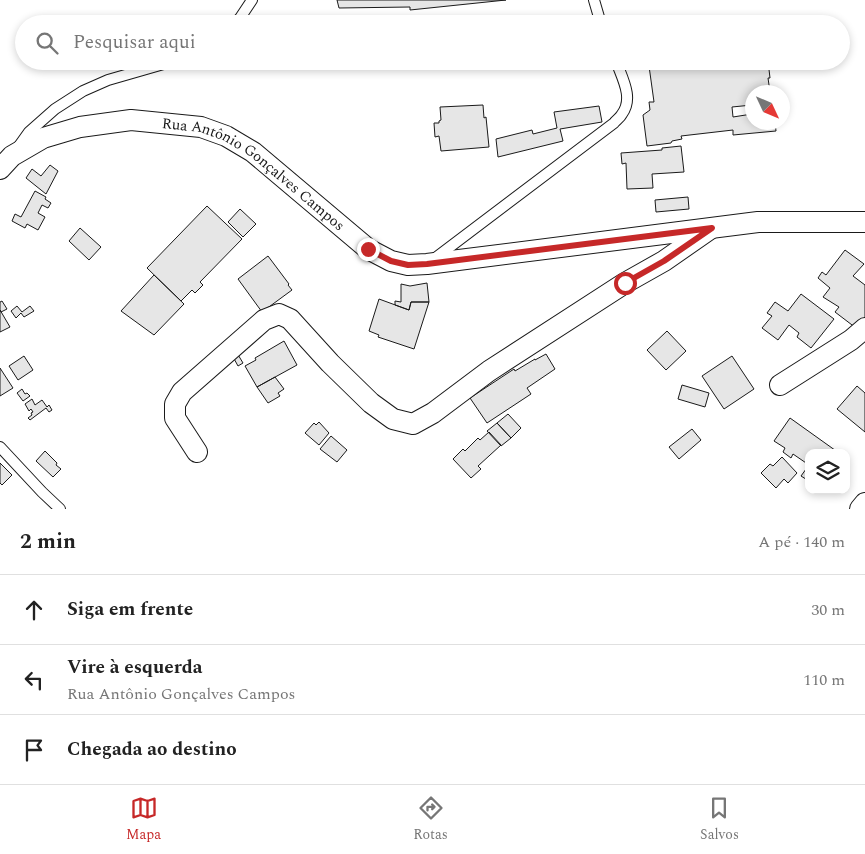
<!DOCTYPE html>
<html lang="pt">
<meta charset="utf-8">
<style>
:root{--surface:#fff;--page:#f6f6f6;--text:#222;--muted:#767676;--line:#e0e0e0;--accent:#c62828}
body{margin:0;font-family:Spectral,serif;background:var(--page);color:var(--text)}
.controls{position:absolute;right:15px;bottom:15px;display:grid;overflow:hidden;border-radius:10px;box-shadow:0 2px 8px #0003}
.controls button{width:45px;height:45px;display:grid;place-items:center;padding:0;border:0;border-bottom:1px solid var(--line);background:var(--surface);color:var(--text);font:25px sans-serif}
.compass{position:absolute;left:745px;top:85px;width:45px;height:45px;border-radius:50%;background:var(--surface);box-shadow:0 2px 8px #0003;rotate:134deg}
.stop{position:absolute;width:15px;height:15px;margin:-11px;border:4px solid #c62828;border-radius:50%;background:#fff}
.stop.end{background:#c62828;border-color:#fff;box-shadow:0 1px 5px #0008}
.list{margin:0;padding:0;list-style:none}
h2{display:flex;justify-content:space-between;align-items:center;height:65px;margin:0;padding:0 20px;font-size:21px}
h2 small{font-size:16px;font-weight:400;color:var(--muted)}
.list li{display:grid;grid-template-columns:32px 1fr auto;gap:15px;align-items:center;box-sizing:border-box;height:70px;padding:0 20px;border-top:1px solid var(--line)}
.list b{display:block;font-size:19px;white-space:nowrap}
.list p{margin:0;font-size:16px;white-space:nowrap;color:var(--muted)}
.list em{font-size:16px;font-style:normal;color:var(--muted)}
.icon{flex:none;width:28px;height:28px;fill:none;stroke:currentColor;stroke-width:2;stroke-linecap:round;stroke-linejoin:round}
.map{position:relative;flex:none;width:865px;height:509px;overflow:hidden}
.search{position:absolute;background:var(--surface);box-shadow:0 2px 8px #0003;left:15px;right:15px;top:15px;height:55px;display:flex;align-items:center;gap:12px;box-sizing:border-box;padding:0 18px;border-radius:28px;color:var(--muted);font-size:19px}
.sheet{height:275px;background:var(--surface)}
nav{display:flex;justify-content:space-around;align-items:center;box-sizing:border-box;height:70px;border-top:1px solid var(--line);background:var(--surface);font-size:14px;color:var(--muted)}
nav a{display:grid;justify-items:center;gap:2px}
nav .on{color:var(--accent)}
.map>svg:first-child{display:block}
</style>
<div class="map">
<svg width="865" height="509" viewBox="0 0 865 509">
<rect width="100%" height="100%" fill="#fff"/>
<path fill="#e6e6e6" stroke="#1a1a1a" d="M 337,0 L 506,0 L 410,10 L 410,7 L 339,8 Z
M 694,61 L 768,61 L 770,78 L 768,78 L 770,92 L 752,92 L 752,105 L 732,107 L 733,117 L 752,114 L 752,122 L 775,122 L 776,131 L 733,135 L 733,130 L 681,136 L 682,139 L 672,141 L 671,143 L 647,146 L 643,115 L 650,110 L 649,102 L 654,102 L 649,66 Z
M 483,105 L 484,118 L 486,117 L 489,147 L 441,151 L 439,136 L 435,137 L 434,123 L 439,123 L 439,121 L 441,120 L 440,107 Z
M 599,106 L 602,122 L 560,129 L 563,141 L 498,157 L 496,139 L 532,130 L 533,134 L 557,128 L 554,112 Z
M 681,146 L 684,172 L 652,174 L 653,188 L 627,189 L 626,163 L 622,164 L 621,153 L 662,150 L 662,148 Z
M 50,165 L 58,171 L 46,194 L 26,178 L 32,169 L 41,176 Z
M 35,191 L 46,197 L 45,199 L 51,203 L 48,208 L 42,205 L 38,213 L 45,217 L 38,230 L 27,224 L 25,228 L 12,221 L 15,214 L 21,217 Z
M 688,197 L 689,209 L 656,212 L 655,200 Z
M 207,206 L 242,239 L 200,282 L 203,285 L 195,293 L 192,290 L 181,301 L 147,268 Z
M 240,209 L 256,224 L 243,237 L 228,222 Z
M 80,228 L 101,247 L 89,260 L 69,241 Z
M 845,250 L 864,264 L 853,276 L 865,285 L 865,317 L 856,328 L 835,312 L 839,307 L 823,297 L 830,288 L 818,278 L 822,272 L 826,275 Z
M 268,256 L 289,284 L 288,285 L 292,290 L 262,312 L 238,279 Z
M 154,275 L 184,304 L 154,335 L 121,311 Z
M 427,283 L 429,302 L 411,302 L 409,310 L 395,305 L 395,301 L 401,302 L 401,284 L 410,286 Z
M 801,294 L 834,319 L 811,348 L 797,337 L 799,333 L 789,325 L 778,340 L 762,328 L 772,316 L 767,313 L 775,302 L 788,311 Z
M 379,299 L 409,310 L 411,302 L 429,302 L 414,349 L 378,337 L 379,335 L 369,331 Z
M 2,301 L 7,309 L 1,312 L 0,310 L 0,302 Z
M 17,306 L 22,312 L 30,306 L 34,311 L 24,317 L 21,313 L 16,318 L 11,311 Z
M 0,310 L 10,327 L 0,332 Z
M 667,331 L 686,351 L 666,370 L 647,350 Z
M 284,341 L 297,365 L 257,387 L 245,366 L 256,360 L 255,358 Z
M 237,353 L 243,363 L 238,366 L 232,355 Z
M 546,354 L 555,369 L 527,388 L 531,394 L 487,423 L 470,398 L 514,369 L 515,371 L 535,359 L 535,360 Z
M 24,356 L 33,370 L 18,380 L 9,366 Z
M 732,356 L 754,389 L 724,409 L 702,376 Z
M 0,368 L 13,388 L 0,396 Z
M 275,377 L 284,389 L 278,393 L 280,396 L 268,403 L 257,387 Z
M 682,385 L 709,393 L 705,407 L 678,399 Z
M 857,386 L 865,393 L 865,432 L 837,409 Z
M 22,389 L 25,394 L 27,393 L 30,396 L 23,401 L 17,393 Z
M 32,399 L 35,405 L 42,400 L 47,407 L 49,405 L 52,410 L 49,412 L 46,408 L 30,420 L 28,418 L 32,415 L 31,413 L 33,412 L 31,409 L 29,411 L 25,404 Z
M 508,414 L 521,428 L 511,438 L 497,423 Z
M 790,418 L 839,453 L 809,453 L 809,465 L 793,454 L 791,458 L 783,452 L 785,448 L 774,441 Z
M 319,422 L 329,433 L 319,445 L 305,433 L 314,423 L 316,425 Z
M 497,423 L 511,438 L 501,446 L 487,431 Z
M 692,429 L 701,440 L 679,459 L 669,447 Z
M 489,432 L 501,445 L 478,466 L 481,469 L 471,478 L 453,459 L 463,449 L 465,451 L 478,438 L 480,440 Z
M 331,436 L 347,450 L 337,462 L 320,449 Z
M 45,451 L 57,463 L 56,465 L 61,469 L 53,477 L 36,461 Z
M 782,457 L 797,473 L 788,483 L 784,479 L 776,488 L 761,473 L 770,464 L 773,466 Z
M 0,463 L 12,475 L 2,485 L 0,483 Z
M 809,465 L 809,481 L 801,476 Z"/>
<g fill="none" stroke-linecap="round" stroke-linejoin="round">
<defs>
<path id="lane" d="M 594,0 L 601,24
M 234,24 L 240,18 L 252,0
M 19,146 L 29,132 L 55,109 L 83,91 L 108,80 L 174,61
M 434,259 L 614,123 C 616,120 620,118 622,114 C 634,98 622,78 616,61
M 0,447 L 42,492 L 60,509"/>
<g id="street">
<path id="s1" d="M 0,169 L 12,156 L 43,138 L 80,127 L 131,120 L 201,127 L 226,136 L 253,152 L 368,249 L 391,261 L 408,265 L 427,264 L 758,222 L 865,222"/>
<path d="M 780,385 L 851,340 L 865,328"/>
<path d="M 197,452 L 175,418 L 175,404 L 182,392 L 264,320 L 279,314 L 290,319 L 330,363 L 371,403 L 393,419 L 413,424 L 433,413 L 489,371 L 625,283 L 664,261 L 710,229"/>
<path d="M 860,509 L 865,503"/>
</g>
</defs>
<use href="#lane" stroke="#1a1a1a" stroke-width="12"/>
<use href="#street" stroke="#1a1a1a" stroke-width="22"/>
<use href="#lane" stroke="#fff" stroke-width="10"/>
<use href="#street" stroke="#fff" stroke-width="20"/>
</g>
<g fill="none" stroke-linecap="round" stroke-linejoin="round">
<path stroke="#c62828" stroke-width="6" d="M 368,249 L 391,261 L 408,265 L 427,264 L 712,228 L 664,261 L 625,283"/>
</g>
<g text-anchor="middle" stroke-width="4" stroke-linejoin="round" paint-order="stroke">
<g font-size="15" fill="#1a1a1a" stroke="#fff">
<text dy="5" stroke="none"><textPath href="#s1" startOffset="282">Rua Antônio Gonçalves Campos</textPath></text>
</g>
</g>
</svg>
<div class="controls">
<button><svg class="icon" aria-label="layers" viewBox="0 0 24 24"><path d="M12 4l9 5-9 5-9-5zM3 14l9 5 9-5"/></svg></button>
</div>
<svg class="compass" viewBox="-18 -18 36 36"><path d="M0-13l5 13h-10z" fill="#e53935"/><path d="M0 13l5-13h-10z" fill="#767676"/></svg>
<div class="stop" style="left:625px;top:283px"></div>
<div class="stop end" style="left:368px;top:249px"></div>
<div class="search"><svg class="icon" aria-label="search" viewBox="0 0 24 24"><circle cx="10" cy="10" r="6"/><path d="M15 15l6 6"/></svg>Pesquisar aqui</div>
</div>
<section class="sheet">
<h2>2 min<small>A pé · 140 m</small></h2>
<ul class="list">
<li><svg class="icon" aria-label="ahead" viewBox="0 0 24 24"><path d="M12 20V5M6 11l6-6 6 6"/></svg><div><b>Siga em frente</b></div><em>30 m</em></li>
<li><svg class="icon" aria-label="left" viewBox="0 0 24 24"><path d="M17 20v-9H6M10 6l-5 5 5 5"/></svg><div><b>Vire à esquerda</b><p>Rua Antônio Gonçalves Campos</p></div><em>110 m</em></li>
<li><svg class="icon" aria-label="arrive" viewBox="0 0 24 24"><path d="M6 21V4h12l-3 4 3 4H6"/></svg><div><b>Chegada ao destino</b></div></li>
</ul>
</section>
<nav>
<a class="on"><svg class="icon" aria-label="map" viewBox="0 0 24 24"><path d="M3 6l6-2 6 2 6-2v14l-6 2-6-2-6 2zM9 4v14M15 6v14"/></svg>Mapa</a>
<a><svg class="icon" aria-label="directions" viewBox="0 0 24 24"><path d="M12 3l9 9-9 9-9-9zM9 14v-3h6M13 9l2 2-2 2"/></svg>Rotas</a>
<a><svg class="icon" aria-label="saved" viewBox="0 0 24 24"><path d="M7 4h10v16l-5-4-5 4z"/></svg>Salvos</a>
</nav>
